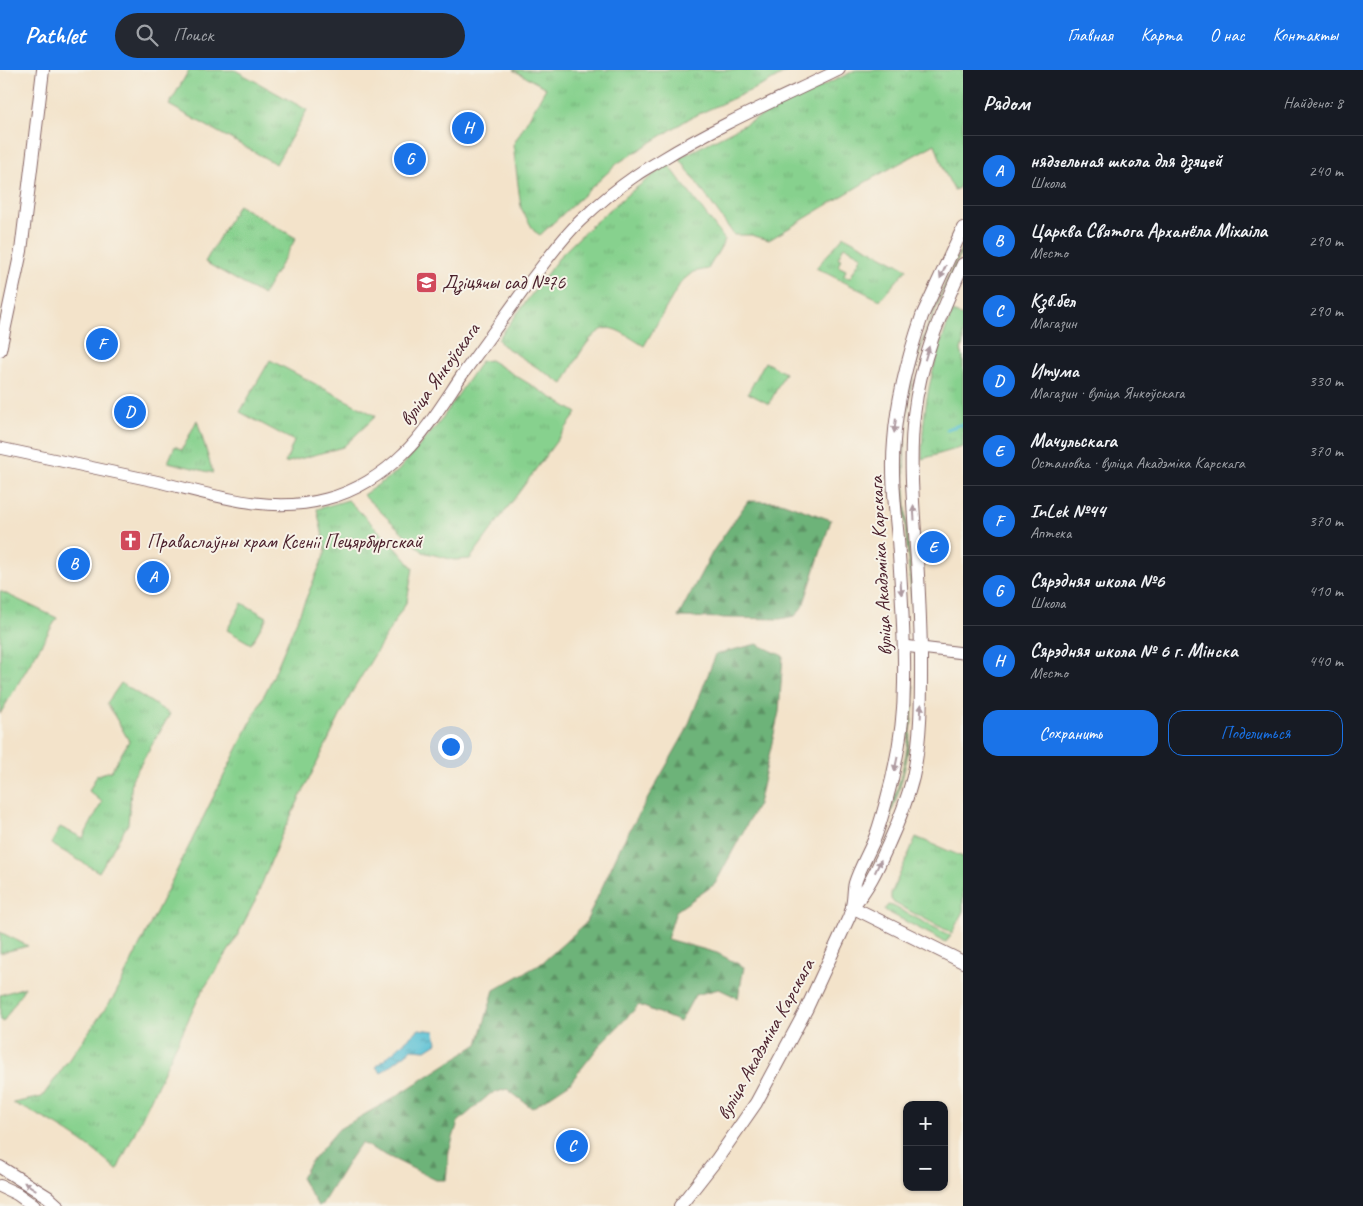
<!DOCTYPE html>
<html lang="ru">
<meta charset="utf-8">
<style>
:root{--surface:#171b24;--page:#242831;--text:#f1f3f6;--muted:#9ea1a6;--line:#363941;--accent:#1a73e8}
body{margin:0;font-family:Caveat,sans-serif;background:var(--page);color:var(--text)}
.controls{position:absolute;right:15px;bottom:15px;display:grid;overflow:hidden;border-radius:10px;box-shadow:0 1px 4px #0004}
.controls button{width:45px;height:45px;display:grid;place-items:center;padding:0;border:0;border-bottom:1px solid var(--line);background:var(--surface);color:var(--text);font:25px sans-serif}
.you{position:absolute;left:450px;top:676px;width:18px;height:18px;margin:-12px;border:4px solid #fff;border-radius:50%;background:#1a73e8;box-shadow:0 0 0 8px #1a73e833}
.badge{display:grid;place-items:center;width:32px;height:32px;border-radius:50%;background:var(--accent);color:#fff;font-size:16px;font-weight:700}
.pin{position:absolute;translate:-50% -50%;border:2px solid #fff;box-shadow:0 1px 5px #0006}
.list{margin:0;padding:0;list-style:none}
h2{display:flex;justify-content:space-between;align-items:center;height:65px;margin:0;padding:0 20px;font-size:21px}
h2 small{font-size:16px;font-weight:400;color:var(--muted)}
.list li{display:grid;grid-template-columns:32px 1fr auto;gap:15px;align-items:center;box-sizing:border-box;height:70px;padding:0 20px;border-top:1px solid var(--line)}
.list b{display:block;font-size:19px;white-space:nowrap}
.list p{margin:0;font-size:16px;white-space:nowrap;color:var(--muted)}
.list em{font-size:16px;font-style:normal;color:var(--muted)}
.actions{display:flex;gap:10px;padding:15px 20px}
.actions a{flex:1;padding:11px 0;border:1px solid var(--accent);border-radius:15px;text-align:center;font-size:18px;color:var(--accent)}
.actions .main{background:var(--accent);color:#fff}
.icon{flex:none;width:28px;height:28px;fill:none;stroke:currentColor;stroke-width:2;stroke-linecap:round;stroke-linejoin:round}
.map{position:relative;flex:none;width:963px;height:1136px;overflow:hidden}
header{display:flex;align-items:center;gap:30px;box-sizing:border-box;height:70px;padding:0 25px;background:var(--accent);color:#fff}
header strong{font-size:24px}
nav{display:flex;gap:28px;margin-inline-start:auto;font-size:18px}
.search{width:350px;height:45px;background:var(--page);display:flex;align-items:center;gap:12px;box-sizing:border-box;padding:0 18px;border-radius:28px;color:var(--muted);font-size:19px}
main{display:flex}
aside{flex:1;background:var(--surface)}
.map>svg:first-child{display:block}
</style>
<header>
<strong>Pathlet</strong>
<div class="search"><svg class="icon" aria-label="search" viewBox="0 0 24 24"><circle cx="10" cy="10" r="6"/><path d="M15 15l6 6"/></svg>Поиск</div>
<nav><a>Главная</a><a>Карта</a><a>О нас</a><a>Контакты</a></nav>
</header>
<main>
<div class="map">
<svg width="963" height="1136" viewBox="0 0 963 1136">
<defs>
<pattern id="grass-tufts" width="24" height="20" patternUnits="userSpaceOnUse" patternTransform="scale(1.25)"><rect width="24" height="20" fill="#87d18e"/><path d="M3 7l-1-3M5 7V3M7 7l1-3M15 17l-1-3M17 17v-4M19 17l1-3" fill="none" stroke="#76b37b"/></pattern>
<pattern id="forest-firs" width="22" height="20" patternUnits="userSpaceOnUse" patternTransform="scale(1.25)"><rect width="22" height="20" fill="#6db379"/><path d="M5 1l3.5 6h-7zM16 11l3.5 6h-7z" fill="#5c9163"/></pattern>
<pattern id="water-ripples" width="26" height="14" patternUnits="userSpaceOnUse" patternTransform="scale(1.25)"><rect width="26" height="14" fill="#57c0d4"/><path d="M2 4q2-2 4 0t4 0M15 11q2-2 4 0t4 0" fill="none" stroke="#4a9bac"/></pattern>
</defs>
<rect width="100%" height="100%" fill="#f7f3e8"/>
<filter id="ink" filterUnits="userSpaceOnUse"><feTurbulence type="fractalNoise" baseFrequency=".02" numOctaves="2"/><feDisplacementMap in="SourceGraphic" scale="10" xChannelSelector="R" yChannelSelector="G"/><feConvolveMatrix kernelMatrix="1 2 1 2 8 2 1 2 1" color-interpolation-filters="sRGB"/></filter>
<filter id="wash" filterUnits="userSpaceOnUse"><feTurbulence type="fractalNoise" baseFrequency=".0096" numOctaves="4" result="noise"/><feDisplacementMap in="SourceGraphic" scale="20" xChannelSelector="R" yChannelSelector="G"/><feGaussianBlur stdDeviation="1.12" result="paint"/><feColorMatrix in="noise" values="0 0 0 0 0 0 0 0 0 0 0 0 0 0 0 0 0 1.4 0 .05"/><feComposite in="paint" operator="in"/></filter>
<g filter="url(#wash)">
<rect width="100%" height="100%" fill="#f3e3ca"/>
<path fill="url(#grass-tufts)" stroke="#68785c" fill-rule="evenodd" d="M 189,0 L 235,0 L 307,40 L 276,94 L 169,35 Z
M 513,0 L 790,0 L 767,13 L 690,48 L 618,93 L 540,165 L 534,161 L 521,138 L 513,75 L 546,18 Z
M 856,0 L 963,0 L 963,106 L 959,118 L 954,120 L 945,103 L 935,74 L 869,110 L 769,170 L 751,165 L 734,165 L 679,88 L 767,43 Z
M 668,94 L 725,170 L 708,199 L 693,202 L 681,212 L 644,276 C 634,270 623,262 613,259 C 592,252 572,299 563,314 L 502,275 L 498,269 L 561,185 L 592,155 L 628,124 Z
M 238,135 L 296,168 L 263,225 L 205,192 Z
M 844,166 L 907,199 L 880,230 L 816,198 ZM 844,176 L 862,186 L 850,208 L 844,205 L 846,200 L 838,196 L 841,189 L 838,188 Z
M 963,175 L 963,179 C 944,219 925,259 914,303 C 896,382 908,466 915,546 L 913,546 C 907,468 894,380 913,303 C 924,258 944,216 963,175 Z
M 952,242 L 963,246 L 963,273 L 961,280 L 963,287 L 963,377 L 922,389 C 922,373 923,358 925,342 C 929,308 940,274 952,242 Z
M 270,290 L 376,346 L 343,377 L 285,393 L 294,371 L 240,342 Z
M 490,290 L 577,343 L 470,489 L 454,490 L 423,482 L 363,425 L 398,401 L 439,353 L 481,291 Z
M 765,292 L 785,303 L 769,334 L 748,323 Z
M 197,350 L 213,403 L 168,392 L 175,376 L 182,380 Z
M 348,430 L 397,479 L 413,498 L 407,531 L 352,622 L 281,766 L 255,831 L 233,874 L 201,923 L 117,1100 C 86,1071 51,1050 13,1033 L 42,1027 L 115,925 L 272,609 L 326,481 L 317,439 Z
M 0,521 L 57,548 L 0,644 Z
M 242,533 L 267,547 L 251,574 L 227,560 Z
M 121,613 L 170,644 L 132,709 L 128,754 L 99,802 L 51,774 L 60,757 L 83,768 L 102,732 L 89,721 L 97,705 L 111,701 L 129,671 L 107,633 Z
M 912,616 L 914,616 C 913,641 911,667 906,692 C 898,733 880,772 863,810 C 878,772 895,734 904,693 C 910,668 911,641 912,616 Z
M 916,767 L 963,787 L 963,841 L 952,863 L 894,833 L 891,829 L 891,824 Z
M 888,835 L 893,836 L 951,866 L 946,872 L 943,871 L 884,840 Z
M 0,862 L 28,876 L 0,883 Z
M 25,917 L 3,952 L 0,950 L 0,925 Z"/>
<path fill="url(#forest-firs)" stroke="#5c6952" d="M 748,431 L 781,432 L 831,450 L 803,536 L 795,546 L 780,549 L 678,547 L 713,481 Z
M 757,574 L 783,586 L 779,642 L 758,734 L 715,814 L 676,841 L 667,869 L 717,883 L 744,897 L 738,928 L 719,919 L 695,925 L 680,952 L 639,935 L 600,975 L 570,1013 L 532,1038 L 507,1019 L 490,1024 L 458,1052 L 449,1081 L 446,1110 L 436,1110 L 361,1073 L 351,1087 L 322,1134 L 318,1136 L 301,1108 L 309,1094 L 339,1059 L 390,1030 L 478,974 L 494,920 L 542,893 L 585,854 L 622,774 L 686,661 L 716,584 Z"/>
<path fill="url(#water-ripples)" stroke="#507080" d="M 419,959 L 435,961 L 437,973 L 426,980 L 412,979 L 381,1003 L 376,997 Z"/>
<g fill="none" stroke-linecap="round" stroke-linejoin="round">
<path stroke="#57c0d4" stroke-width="3" d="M 947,359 L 963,354"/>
</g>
</g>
<g filter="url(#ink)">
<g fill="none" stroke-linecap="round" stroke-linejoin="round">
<defs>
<path id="tertiary" d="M 0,378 C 52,389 103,400 155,411 C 211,424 268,445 326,429 C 355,422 383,404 404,383 C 425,363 445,330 462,305 C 484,275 506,244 528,214 C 545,193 560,170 580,151 C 597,135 616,119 635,106 C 643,100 653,95 661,90 C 718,55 779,29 839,0
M 904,576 L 963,583"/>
<path id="secondary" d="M 0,280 L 21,181 L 43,0
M 852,837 C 869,818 878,797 888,775 C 898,753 907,731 913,707 C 922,665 921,622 921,579 C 920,545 919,511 916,477 C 913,433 909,389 914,345 C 920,291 941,243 963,194
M 852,837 L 963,892
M 0,1097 L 48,1127 L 58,1136
M 0,1116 L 17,1124 L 34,1136
M 680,1136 L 717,1089 L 756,1033 L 806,940 L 849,847 C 850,843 852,840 852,836 C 854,829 853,821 855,813 C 860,797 870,781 876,765 C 880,754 883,743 886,732 C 897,693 904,654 904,613 C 905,565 901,517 898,469 C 895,437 891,404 894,371 C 897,328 908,287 922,246 L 963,158"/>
</defs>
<use href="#tertiary" stroke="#856463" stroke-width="13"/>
<use href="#secondary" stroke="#856463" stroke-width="14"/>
<use href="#tertiary" stroke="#fff" stroke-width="11"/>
<use href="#secondary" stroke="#fff" stroke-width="12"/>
</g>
<defs><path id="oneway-solid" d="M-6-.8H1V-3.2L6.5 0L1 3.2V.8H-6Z" transform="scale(1.25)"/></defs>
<g fill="#ae9aa0">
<use href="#oneway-solid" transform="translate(943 202) rotate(114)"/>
<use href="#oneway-solid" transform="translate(927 283) rotate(-73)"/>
<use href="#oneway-solid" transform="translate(895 356) rotate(97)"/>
<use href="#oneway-solid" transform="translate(914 443) rotate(-94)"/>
<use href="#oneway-solid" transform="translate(901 518) rotate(86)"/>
<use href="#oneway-solid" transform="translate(921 641) rotate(-87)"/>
<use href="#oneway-solid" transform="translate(896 694) rotate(102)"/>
<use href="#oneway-solid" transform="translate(878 796) rotate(-65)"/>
<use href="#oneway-solid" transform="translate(30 1116) rotate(-148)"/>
</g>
</g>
<defs>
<symbol id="school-square" viewBox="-11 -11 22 22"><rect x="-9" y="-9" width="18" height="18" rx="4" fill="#d1495b" stroke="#f7f3e8"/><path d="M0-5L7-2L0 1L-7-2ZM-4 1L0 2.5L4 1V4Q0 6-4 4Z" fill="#fff"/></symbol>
<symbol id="church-square" viewBox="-11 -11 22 22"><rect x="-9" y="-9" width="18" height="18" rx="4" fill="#d1495b" stroke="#f7f3e8"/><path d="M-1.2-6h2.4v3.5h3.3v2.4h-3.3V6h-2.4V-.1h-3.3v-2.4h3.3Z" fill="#fff"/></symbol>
</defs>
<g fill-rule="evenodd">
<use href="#school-square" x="414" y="200" width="25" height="25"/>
<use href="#church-square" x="118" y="458" width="25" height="25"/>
</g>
<g text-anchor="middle" stroke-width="4" stroke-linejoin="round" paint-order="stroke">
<g font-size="20" fill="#4a1f2b" stroke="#f7f3e8" text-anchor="start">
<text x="442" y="219">Дзіцячы сад №76</text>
<text x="147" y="478">Праваслаўны храм Ксеніі Пецярбургскай</text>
</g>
<g font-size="20" fill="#4a1f2b" stroke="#f7f3e8">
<text transform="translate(439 304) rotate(-54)" y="7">вуліца Янкоўскага</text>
<text transform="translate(880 496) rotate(-93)" y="7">вуліца Акадэміка Карскага</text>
<text transform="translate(765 969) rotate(-61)" y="7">вуліца Акадэміка Карскага</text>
</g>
</g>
</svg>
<div class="controls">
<button>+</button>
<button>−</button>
</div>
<div class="you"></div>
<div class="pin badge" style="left:153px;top:507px">A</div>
<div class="pin badge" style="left:74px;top:494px">B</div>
<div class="pin badge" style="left:572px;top:1076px">C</div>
<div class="pin badge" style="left:130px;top:342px">D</div>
<div class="pin badge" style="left:933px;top:477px">E</div>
<div class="pin badge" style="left:102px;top:274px">F</div>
<div class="pin badge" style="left:410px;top:89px">G</div>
<div class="pin badge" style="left:468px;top:58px">H</div>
</div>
<aside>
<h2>Рядом<small>Найдено: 8</small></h2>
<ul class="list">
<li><span class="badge">A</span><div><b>нядзельная школа для дзяцей</b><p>Школа</p></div><em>240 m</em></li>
<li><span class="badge">B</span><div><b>Царква Святога Арханёла Міхаіла</b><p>Место</p></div><em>290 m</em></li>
<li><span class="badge">C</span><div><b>Кзв.бел</b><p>Магазин</p></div><em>290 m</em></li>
<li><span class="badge">D</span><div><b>Итума</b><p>Магазин · вуліца Янкоўскага</p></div><em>330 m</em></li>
<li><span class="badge">E</span><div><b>Мачульскага</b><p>Остановка · вуліца Акадэміка Карскага</p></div><em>370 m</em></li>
<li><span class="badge">F</span><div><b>InLek №44</b><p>Аптека</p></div><em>370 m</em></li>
<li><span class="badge">G</span><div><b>Сярэдняя школа №6</b><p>Школа</p></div><em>410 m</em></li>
<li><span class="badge">H</span><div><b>Сярэдняя школа № 6 г. Мінска</b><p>Место</p></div><em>440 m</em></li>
</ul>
<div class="actions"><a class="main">Сохранить</a><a>Поделиться</a></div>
</aside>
</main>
